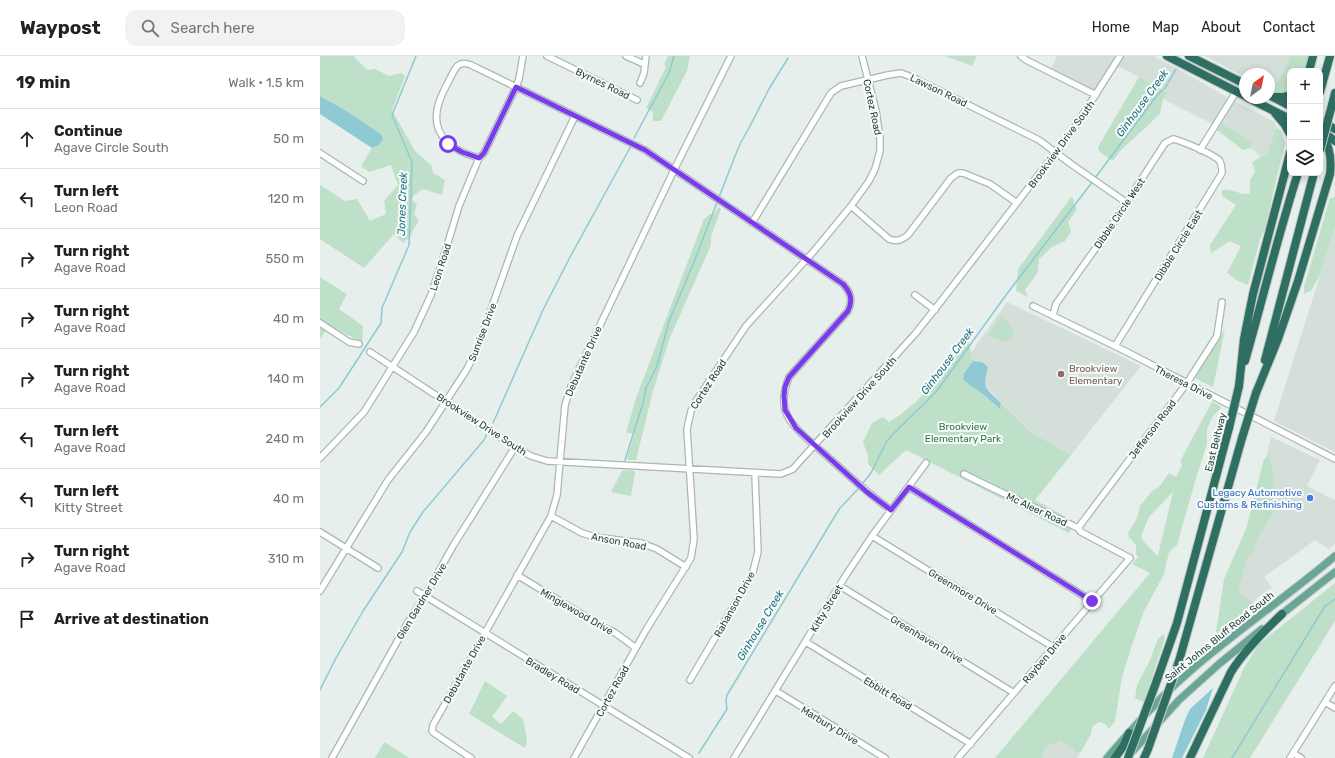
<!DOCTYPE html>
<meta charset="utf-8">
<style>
:root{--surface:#fff;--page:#f2f2f2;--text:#222;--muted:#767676;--line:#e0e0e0}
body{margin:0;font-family:Rubik,sans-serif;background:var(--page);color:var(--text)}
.controls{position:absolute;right:12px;top:12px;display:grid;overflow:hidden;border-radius:8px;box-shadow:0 2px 10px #0003}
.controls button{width:36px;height:36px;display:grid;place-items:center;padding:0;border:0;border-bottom:1px solid var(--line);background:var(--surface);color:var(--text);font:20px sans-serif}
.compass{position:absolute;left:919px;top:12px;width:36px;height:36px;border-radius:50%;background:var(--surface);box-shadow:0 2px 10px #0003;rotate:33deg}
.stop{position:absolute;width:12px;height:12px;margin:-9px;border:3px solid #7c3aed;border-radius:50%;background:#fff}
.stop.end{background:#7c3aed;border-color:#fff;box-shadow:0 1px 4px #0008}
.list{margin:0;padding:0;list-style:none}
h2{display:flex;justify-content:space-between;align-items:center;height:52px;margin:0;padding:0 16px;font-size:17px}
h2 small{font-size:13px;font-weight:400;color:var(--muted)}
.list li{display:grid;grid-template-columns:26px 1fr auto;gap:12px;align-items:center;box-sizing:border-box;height:60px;padding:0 16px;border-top:1px solid var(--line)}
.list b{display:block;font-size:15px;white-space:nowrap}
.list p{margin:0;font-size:13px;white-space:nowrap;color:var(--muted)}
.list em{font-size:13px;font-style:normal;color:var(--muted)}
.icon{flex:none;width:22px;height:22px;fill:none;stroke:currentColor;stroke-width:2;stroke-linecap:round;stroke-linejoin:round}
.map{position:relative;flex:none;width:1015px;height:702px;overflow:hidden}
header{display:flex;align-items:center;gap:24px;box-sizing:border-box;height:56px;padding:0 20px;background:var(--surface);border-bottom:1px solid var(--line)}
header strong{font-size:19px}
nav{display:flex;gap:22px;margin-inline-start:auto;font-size:14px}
.search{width:280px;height:36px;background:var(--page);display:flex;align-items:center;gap:10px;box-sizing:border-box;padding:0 14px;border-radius:12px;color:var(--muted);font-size:15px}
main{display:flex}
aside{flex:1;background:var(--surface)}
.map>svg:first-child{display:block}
</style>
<header>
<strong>Waypost</strong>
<div class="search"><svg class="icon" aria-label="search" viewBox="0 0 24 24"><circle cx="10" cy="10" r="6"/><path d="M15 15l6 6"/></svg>Search here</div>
<nav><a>Home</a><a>Map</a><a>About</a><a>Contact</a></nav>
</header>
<main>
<aside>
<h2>19 min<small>Walk · 1.5 km</small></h2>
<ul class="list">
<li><svg class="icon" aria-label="ahead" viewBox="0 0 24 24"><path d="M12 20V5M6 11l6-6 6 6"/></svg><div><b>Continue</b><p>Agave Circle South</p></div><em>50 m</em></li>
<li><svg class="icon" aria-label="left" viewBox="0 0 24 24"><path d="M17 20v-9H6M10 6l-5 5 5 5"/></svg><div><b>Turn left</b><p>Leon Road</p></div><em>120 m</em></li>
<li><svg class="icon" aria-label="right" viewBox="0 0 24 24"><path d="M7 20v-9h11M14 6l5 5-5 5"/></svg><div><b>Turn right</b><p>Agave Road</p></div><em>550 m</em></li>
<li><svg class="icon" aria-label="right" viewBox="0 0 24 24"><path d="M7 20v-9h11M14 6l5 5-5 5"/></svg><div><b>Turn right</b><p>Agave Road</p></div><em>40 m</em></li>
<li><svg class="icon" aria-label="right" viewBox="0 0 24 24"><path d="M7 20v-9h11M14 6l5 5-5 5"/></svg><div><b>Turn right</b><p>Agave Road</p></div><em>140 m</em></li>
<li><svg class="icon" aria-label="left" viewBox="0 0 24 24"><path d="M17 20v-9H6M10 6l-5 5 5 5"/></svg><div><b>Turn left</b><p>Agave Road</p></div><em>240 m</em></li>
<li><svg class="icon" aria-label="left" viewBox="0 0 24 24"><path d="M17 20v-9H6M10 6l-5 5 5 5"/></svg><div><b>Turn left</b><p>Kitty Street</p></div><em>40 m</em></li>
<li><svg class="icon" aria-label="right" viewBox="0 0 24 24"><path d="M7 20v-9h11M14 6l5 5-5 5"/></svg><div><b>Turn right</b><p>Agave Road</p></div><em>310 m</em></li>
<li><svg class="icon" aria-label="arrive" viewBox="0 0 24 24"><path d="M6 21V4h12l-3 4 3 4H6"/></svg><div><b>Arrive at destination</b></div></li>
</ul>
</aside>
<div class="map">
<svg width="1015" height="702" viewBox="0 0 1015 702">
<rect width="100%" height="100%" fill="#e6efeb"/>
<path fill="#d4dfda" d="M 737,0 L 833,0 L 860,14 L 905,40 L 955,66 L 956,71 L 947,97 L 940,100 L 931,92 L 932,85 L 902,68 L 899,71 L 843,43 L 847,35 L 797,10 L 777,41 L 729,17 Z
M 885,0 L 970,0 L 965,14 L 951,34 L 949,33 L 949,18 L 925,18 L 925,21 Z
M 1015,172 L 1015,396 L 954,365 Z
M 687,246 L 821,310 L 751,399 L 711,376 L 665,330 L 664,325 L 668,311 L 662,306 L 653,305 L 651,297 Z
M 951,381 L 1000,404 L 987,430 L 1015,444 L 1015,487 L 1009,493 L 995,484 L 944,521 L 952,531 L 903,570 Z
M 739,684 L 749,691 L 753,693 L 755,697 L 761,696 L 757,702 L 724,702 L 721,701 L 726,691 L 736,687 Z"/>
<path fill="#bfe0c8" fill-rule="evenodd" d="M 0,0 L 35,0 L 34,1 L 48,14 L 55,13 L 69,20 L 82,17 L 85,20 L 72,54 L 95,95 L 112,110 L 113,117 L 125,124 L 122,139 L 103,133 L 94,139 L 92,144 L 97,148 L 94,158 L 99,165 L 93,174 L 91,180 L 83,187 L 74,178 L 44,212 L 0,183 L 0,129 L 25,145 L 37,143 L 50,165 L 66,158 L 64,145 L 78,129 L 71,109 L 49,116 L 41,110 L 52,92 L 59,89 L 61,78 L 25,54 L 0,40 Z
M 348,0 L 370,0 L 367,15 L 341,65 L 333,65 L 333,56 L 326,52 L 346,11 L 344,8 Z
M 625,0 L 657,0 L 652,10 Z
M 970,0 L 988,0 L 984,15 L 970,15 L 970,36 L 965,38 L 964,36 L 956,36 L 951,34 L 965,14 Z
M 819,21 L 847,36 L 843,43 L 840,58 L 800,95 L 793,105 L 780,96 L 778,91 Z
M 902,68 L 932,85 L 931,92 L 923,94 L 897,74 Z
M 956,71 L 961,75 L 965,87 L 953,137 L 946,171 L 940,183 L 928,229 L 918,225 L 907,217 L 921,190 L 910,185 L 891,197 L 890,189 L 916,149 L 902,140 L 902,134 C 912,131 921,141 930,137 L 930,124 L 935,116 L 932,106 L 947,97 Z
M 752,140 L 757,153 L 748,166 L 751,176 L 745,185 L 732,191 L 719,203 L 718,216 L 705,234 L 708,241 L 696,235 L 698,213 Z
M 1015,141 L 1015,172 L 1000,219 L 991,235 L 984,238 L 984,231 L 1010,142 Z
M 398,151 L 401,153 L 391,181 L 391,189 L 349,284 L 333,335 L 316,404 L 309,404 L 307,402 L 314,379 L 311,377 L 306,377 L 316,342 L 384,163 L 390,158 L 394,158 Z
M 0,221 L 27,238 L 19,253 L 43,270 L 42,286 L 9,270 L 0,283 Z
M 681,260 L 688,266 L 694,277 C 689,292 679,283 668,279 Z
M 905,273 L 893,331 L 875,322 Z
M 648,284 L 653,305 L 644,316 L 663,338 L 680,353 L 681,347 L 711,376 L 751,399 L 715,444 L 755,466 L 749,477 L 586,394 L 559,419 L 548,408 C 549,397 546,396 543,386 L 552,367 L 563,361 L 569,366 C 602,347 624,313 648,284 Z
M 892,346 L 900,350 L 901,352 L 893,360 L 887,373 L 887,388 L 876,422 L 857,489 L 849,496 L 844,518 L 824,555 L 811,592 L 802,621 L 795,665 L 789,673 L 785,668 L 779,666 L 772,671 L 771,678 L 761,696 L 755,697 L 753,693 L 749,691 L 739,684 L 736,687 L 726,691 L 721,700 L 724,702 L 675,702 L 830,517 L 812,508 L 818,501 L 816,498 L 816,489 L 809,481 L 808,477 L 817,462 L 820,450 L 832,435 L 839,431 L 849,417 L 856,421 L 862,409 L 860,405 ZM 853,436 L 838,499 L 837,499 L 825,487 L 821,480 L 829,461 Z
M 948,401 L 950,403 L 954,422 L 952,433 L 953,458 L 938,481 L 933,497 L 928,500 L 919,530 L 919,535 L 934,548 L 934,551 L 899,579 L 896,576 L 904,523 L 926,473 L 944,403 Z
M 309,414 L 314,415 L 315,417 L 311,440 L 291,436 L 302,415 Z
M 1015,527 L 1015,565 L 930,702 L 883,702 L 924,612 L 938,589 Z
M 843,578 L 845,582 L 824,646 L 815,642 L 817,629 L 830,604 L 838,583 Z
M 165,625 L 187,640 L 172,661 L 181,668 L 193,655 L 203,663 L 207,683 L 205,692 L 149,658 Z
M 64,686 L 89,702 L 55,702 Z"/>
<path fill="#8ec9d4" d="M 0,40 L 25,54 L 61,78 L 63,83 L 59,89 L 52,92 L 0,58 Z
M 653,305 L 662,306 L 668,311 C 662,334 665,331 681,347 L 680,353 L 663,338 L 643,324 L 644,317 Z
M 893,632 L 886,654 L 862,702 L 852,702 L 865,664 L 870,653 Z"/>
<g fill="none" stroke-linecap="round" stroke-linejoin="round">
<path stroke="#8ec9d4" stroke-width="1.5" d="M 314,82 L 349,17 L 354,0
M 775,122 L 838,38 L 845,32 L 856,13
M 0,351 L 19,332 L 61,267 L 62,252 L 89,189 L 92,106 L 72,59 L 96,0
M 173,367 L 223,254 L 249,203 L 311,90
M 305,404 L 323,347 L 326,332 L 337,310 L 349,265 L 372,211 L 415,100 L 421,86 L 429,72 L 449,33 L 468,2
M 542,428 L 551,417 L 567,385 L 574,377 L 616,336 L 686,239 L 773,125
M 0,634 L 16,602 L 43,555 L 82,496 L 90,476 L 103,456 L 164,384 L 167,378
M 379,697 L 407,653 L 406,644 L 407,639 L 515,460 L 520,452 L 540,431
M 912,702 L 1005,550 L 1015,543"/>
<defs>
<path id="minor" d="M 227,0 L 317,44
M 306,0 L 324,8
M 701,0 L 706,4 L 776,39
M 320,27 L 324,17 L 326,0
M 880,94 L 916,36
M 0,97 L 43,125
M 159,102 C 134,95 110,80 118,50 C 121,37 129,25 135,13 C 139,7 143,6 151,9 L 325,94 L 523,228 C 531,237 533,244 528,255 L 469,321 C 465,331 462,342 465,354 C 470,371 495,389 508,401 C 528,419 548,438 571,454
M 531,150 L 569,183 C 577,186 582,184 588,179 L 631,122 L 638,117 L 643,117 L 670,128 L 697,147
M 432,167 L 511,37 L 521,30 L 568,19 L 581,17 L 594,22 L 719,84 L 751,108 L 807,147
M 595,239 L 615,254
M 713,250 L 807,296 L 1015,403
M 733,259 L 736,248 L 790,172 L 845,87 L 853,83 L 857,84 C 868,88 890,97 899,104 C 902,108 902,112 902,117 L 795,290
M 0,267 L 29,286 L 39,288
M 50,296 L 195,391 L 211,400 L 227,405 L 461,418 L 473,413 L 480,405 L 595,278 L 622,244 L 753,74 L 800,0
M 0,402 L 44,356 L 94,276 L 111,239 L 123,203 L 139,150 L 159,102 L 164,97 L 196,31 L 199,23 L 203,0
M 589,431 L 772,545
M 231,460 L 262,477 L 275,481 L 321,487 L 337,493 L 366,511
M 758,472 L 867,327 L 897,280 L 902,246
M 0,476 L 58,512
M 552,480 L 733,591
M 197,519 L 281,570 L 294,576 L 316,592
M 520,530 L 694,637
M 0,535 L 68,424 L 106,376 L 147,313 L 157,293 L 197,180 L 255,60
M 97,535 L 369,702
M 486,586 L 651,688
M 370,624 L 432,519 L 438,496 L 435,418
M 456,635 L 565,702
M 1005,646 L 1015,652
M 973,697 L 981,702
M 12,702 L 87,568 L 105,540 L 133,490 L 195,391
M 151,702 L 114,677 L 112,675 L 113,669 L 231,460 L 237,439 L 245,349 L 251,330 L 354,114 L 411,0
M 254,702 L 326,574 L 371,502 L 374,483 L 367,373 L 371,355 L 376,345 L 426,270 L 494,195 L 531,150 L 549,125 L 555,113 L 560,95 L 560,83 L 556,55 L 542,0
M 414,702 L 526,519 L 552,480 L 606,407
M 638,702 L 810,502 L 761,476 L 758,472 C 720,454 681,437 644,418
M 970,702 L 1015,630"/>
<path id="major" d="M 958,561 L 1015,516
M 812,696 L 859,644 L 899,608 L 942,573
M 787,702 C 813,672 839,642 869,616 C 916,575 968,540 1015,500"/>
<path id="highway" d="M 847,0 L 925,40
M 869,0 L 925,28
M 989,15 L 993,0
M 1000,36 L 1010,0
M 949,39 L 970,50
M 953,41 L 963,41 L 970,39
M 928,42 L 970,63
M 1012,49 L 1015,37
M 955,57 L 965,69 L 970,78
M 1001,65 L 1015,73
M 1000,70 L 1007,79 L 1015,85
M 945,304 L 994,117
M 925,305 C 943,242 958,179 978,117
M 919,330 L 924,283 L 933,238 L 970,97
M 936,337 L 958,283 L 978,225 L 1010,118 C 1012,102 1010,89 1000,76
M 859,605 L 922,382
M 837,624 L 857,567 L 909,372
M 795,702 L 804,689 L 809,677
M 824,702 L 828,693
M 870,702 L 911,616 C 925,594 943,576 962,558"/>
</defs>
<use href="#minor" stroke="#a8b8b2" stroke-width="8"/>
<use href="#major" stroke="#c2cac8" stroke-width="9"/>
<use href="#highway" stroke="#c2cac8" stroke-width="10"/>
<use href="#minor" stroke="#fff" stroke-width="5.5"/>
<use href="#major" stroke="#6aa596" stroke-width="7"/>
<use href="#highway" stroke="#2f6f62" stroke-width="8"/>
<defs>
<path id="highway-bridge" d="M 1000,94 L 1012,49
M 909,372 L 919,330
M 922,382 L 936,337
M 828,693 L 859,605
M 808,702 L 837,624"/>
</defs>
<use href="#highway-bridge" stroke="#c2cac8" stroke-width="10" stroke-linecap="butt"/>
<use href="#highway-bridge" stroke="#2f6f62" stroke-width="8"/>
</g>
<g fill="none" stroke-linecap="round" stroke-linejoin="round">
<path stroke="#7c3aed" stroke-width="5" d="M 128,88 L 142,96 L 159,102 L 164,97 L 196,31 L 325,94 L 523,228 C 531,237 533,244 528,255 L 469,321 L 465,331 L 464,340 L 465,354 L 476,372 L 488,383 L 547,436 L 571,454 L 589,431 L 772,545"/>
</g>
<circle fill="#8d6e63" stroke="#f7fbf9" stroke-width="1.5" cx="741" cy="318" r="4"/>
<circle fill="#3f7fe0" stroke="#f7fbf9" stroke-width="1.5" cx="990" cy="442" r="4"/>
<g text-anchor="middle" stroke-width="4" stroke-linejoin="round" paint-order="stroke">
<g font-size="10" fill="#24423a" stroke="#f7fbf9">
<text transform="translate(283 27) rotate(26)" y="4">Byrnes Road</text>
<text transform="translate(619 34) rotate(26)" y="4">Lawson Road</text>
<text transform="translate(553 51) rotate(78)" y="4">Cortez Road</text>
<text transform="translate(741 88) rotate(-54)" y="4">Brookview Drive South</text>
<text transform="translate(799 157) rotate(-56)" y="4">Dibble Circle West</text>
<text transform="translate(858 189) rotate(-58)" y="4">Dibble Circle East</text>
<text transform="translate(120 211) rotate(-72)" y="4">Leon Road</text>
<text transform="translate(162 276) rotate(-69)" y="4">Sunrise Drive</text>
<text transform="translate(263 305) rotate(-66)" y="4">Debutante Drive</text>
<text transform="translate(864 326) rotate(27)" y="4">Theresa Drive</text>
<text transform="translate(388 328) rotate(-57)" y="4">Cortez Road</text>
<text transform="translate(539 341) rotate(-48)" y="4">Brookview Drive South</text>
<text transform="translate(162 368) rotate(33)" y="4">Brookview Drive South</text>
<text transform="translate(832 373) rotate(-53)" y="4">Jefferson Road</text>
<text transform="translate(895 386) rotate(-76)" y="4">East Beltway</text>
<text transform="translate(717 453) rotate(25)" y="4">Mc Aleer Road</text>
<text transform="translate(299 485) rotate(11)" y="4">Anson Road</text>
<text transform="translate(643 535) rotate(31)" y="4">Greenmore Drive</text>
<text transform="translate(101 545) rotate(-59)" y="4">Glen Gardner Drive</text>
<text transform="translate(414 548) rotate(-61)" y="4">Rahanson Drive</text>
<text transform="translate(506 552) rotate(-59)" y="4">Kitty Street</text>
<text transform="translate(257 555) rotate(30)" y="4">Minglewood Drive</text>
<text transform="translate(899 580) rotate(-39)" y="4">Saint Johns Bluff Road South</text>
<text transform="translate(607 583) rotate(31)" y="4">Greenhaven Drive</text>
<text transform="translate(724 602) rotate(-50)" y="4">Rayben Drive</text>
<text transform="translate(144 613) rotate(-61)" y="4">Debutante Drive</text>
<text transform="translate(233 619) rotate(31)" y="4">Bradley Road</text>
<text transform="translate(292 635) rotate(-61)" y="4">Cortez Road</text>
<text transform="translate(568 637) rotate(31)" y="4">Ebbitt Road</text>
<text transform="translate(510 669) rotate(31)" y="4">Marbury Drive</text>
</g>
<g font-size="10" fill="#785e54" stroke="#f7fbf9" text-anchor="start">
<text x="749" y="316">Brookview<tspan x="749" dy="12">Elementary</tspan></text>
</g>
<g font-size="10" fill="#2d7a4b" stroke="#f7fbf9">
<text x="643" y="374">Brookview<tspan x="643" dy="12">Elementary Park</tspan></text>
</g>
<g font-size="10" fill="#366cbe" stroke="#f7fbf9" text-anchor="end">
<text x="982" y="440">Legacy Automotive<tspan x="982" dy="12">Customs &amp; Refinishing</tspan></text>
</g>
<g font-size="11" font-style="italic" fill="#1c6f80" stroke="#f7fbf9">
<text transform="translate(822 47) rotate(-54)" y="4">Ginhouse Creek</text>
<text transform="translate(82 148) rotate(-88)" y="4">Jones Creek</text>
<text transform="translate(627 305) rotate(-53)" y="4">Ginhouse Creek</text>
<text transform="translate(440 569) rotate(-59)" y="4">Ginhouse Creek</text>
</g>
</g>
</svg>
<div class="controls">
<button>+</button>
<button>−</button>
<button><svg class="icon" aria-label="layers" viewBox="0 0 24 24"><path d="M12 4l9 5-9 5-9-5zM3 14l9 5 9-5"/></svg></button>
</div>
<svg class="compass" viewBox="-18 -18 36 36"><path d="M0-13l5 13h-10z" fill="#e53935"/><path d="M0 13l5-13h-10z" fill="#767676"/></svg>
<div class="stop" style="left:128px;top:88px"></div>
<div class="stop end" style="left:772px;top:545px"></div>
</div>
</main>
